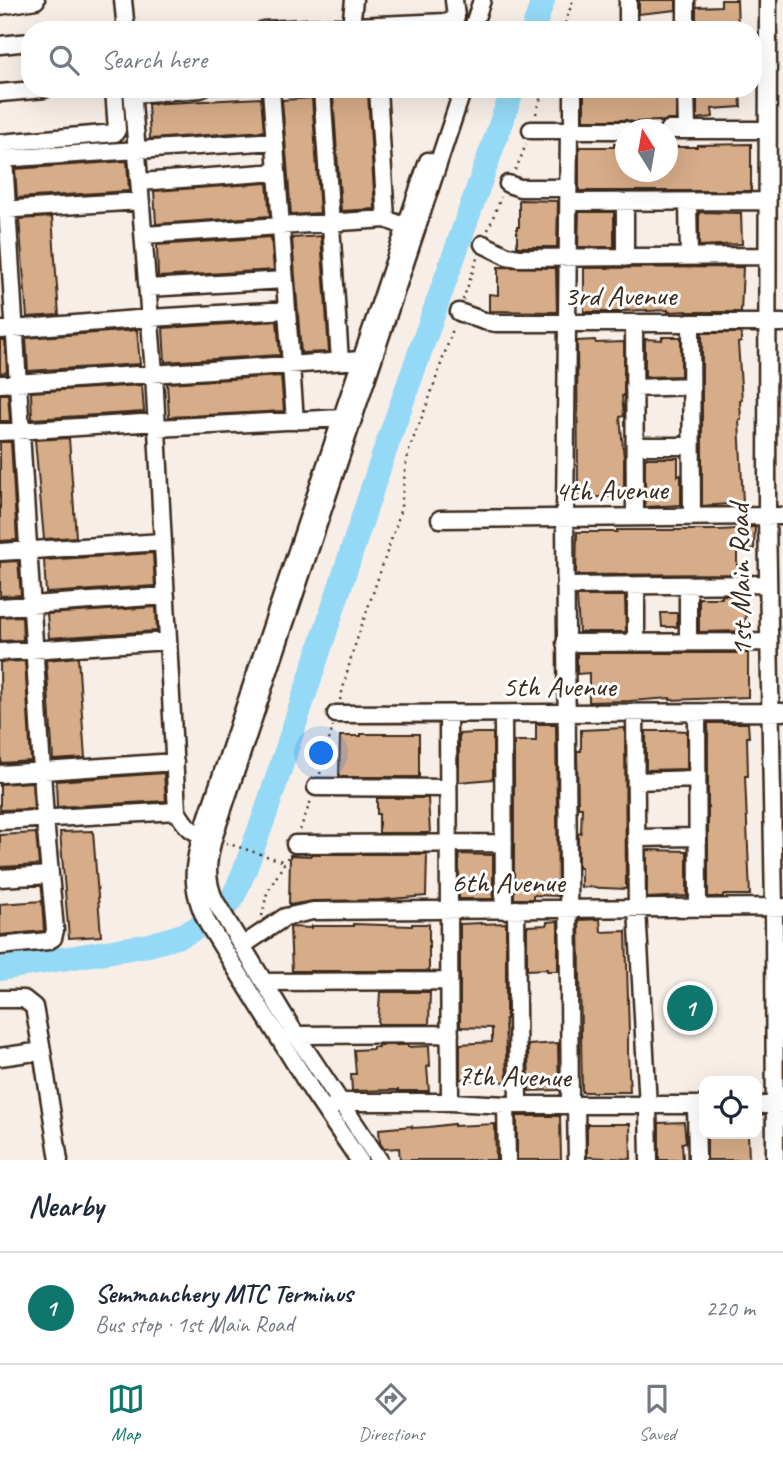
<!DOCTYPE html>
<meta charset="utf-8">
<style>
:root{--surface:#fff;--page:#f2f2f3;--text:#1f2937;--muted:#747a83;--line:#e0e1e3;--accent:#0f766e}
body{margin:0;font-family:Caveat,sans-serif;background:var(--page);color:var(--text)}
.controls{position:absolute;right:21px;bottom:21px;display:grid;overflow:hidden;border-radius:14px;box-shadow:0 7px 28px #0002}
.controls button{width:63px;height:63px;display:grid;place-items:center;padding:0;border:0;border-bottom:2px solid var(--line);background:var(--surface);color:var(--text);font:35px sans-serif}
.compass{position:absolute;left:615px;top:119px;width:63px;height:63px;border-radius:50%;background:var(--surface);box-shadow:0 7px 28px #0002;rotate:349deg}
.you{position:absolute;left:322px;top:754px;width:24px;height:24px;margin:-18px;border:5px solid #fff;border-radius:50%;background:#1a73e8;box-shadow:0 0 0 10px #1a73e833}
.badge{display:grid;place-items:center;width:46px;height:46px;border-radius:50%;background:var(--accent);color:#fff;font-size:23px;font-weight:700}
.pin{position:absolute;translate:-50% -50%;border:4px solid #fff;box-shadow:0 2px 7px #0006}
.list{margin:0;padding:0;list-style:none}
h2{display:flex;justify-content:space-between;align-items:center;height:91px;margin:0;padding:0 28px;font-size:30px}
h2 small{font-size:23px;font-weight:400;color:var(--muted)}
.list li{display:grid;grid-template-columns:46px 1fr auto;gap:21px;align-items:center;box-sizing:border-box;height:112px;padding:0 28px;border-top:2px solid var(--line)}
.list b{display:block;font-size:26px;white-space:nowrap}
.list p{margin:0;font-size:23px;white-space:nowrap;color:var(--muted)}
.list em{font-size:23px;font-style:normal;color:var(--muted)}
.icon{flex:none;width:38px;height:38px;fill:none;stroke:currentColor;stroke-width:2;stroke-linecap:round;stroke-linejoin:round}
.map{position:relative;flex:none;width:783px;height:1160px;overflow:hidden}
.search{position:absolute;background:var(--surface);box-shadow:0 7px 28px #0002;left:21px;right:21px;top:21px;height:77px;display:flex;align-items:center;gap:18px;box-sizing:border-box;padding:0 24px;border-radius:28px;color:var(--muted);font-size:26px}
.sheet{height:203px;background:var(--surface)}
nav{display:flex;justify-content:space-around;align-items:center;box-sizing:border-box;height:98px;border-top:2px solid var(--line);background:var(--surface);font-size:19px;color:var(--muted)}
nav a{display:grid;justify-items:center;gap:4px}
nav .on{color:var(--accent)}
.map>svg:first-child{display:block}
</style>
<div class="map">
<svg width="783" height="1160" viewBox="0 0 783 1160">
<rect width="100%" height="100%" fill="#f7eee7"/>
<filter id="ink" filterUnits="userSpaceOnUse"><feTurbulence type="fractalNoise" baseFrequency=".0143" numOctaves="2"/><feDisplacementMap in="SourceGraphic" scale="14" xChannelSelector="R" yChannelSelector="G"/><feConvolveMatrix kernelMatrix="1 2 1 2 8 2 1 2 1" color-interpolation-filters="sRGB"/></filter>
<g filter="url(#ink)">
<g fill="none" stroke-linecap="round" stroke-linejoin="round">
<path stroke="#94d9f6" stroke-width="24" d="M 533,30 L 543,0
M 0,969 L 149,945 L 183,935 L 217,917 L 233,897 L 244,872 L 266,812 L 382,459 L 513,89"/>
</g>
<path fill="#d7ac88" stroke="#3b2a1e" stroke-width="2" d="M 639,0 L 676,0 L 676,10 L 639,14 Z
M 721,0 L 737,0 L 738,28 L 696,30 L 696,7 L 721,6 Z
M 584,89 L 676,89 L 676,120 L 667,120 L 660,122 L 660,121 L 633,122 L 626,120 L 584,120 Z
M 697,89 L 740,89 L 741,107 L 712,109 L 713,117 L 697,119 Z
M 368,93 L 375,209 L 341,211 L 333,95 Z
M 261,98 L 264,131 L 150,139 L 148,104 Z
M 312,98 L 320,213 L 291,215 L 282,100 Z
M 614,144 L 626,145 L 626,172 L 668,172 L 668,147 L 697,147 L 697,145 L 751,144 L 751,191 L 579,191 L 579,147 L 614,147 Z
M 127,161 L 129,191 L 17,198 L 15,169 Z
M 267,183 L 270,216 L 156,224 L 154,191 Z
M 519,200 L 558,201 L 557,247 L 517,247 L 517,227 L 519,227 Z
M 579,212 L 614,212 L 614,247 L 578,247 Z
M 699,212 L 741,213 L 742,244 L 699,246 Z
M 52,217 L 59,315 L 27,317 L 19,219 Z
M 321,236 L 329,352 L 301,353 L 292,238 Z
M 271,237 L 274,270 L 158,277 L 157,245 Z
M 498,267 L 556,268 L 557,312 L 489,311 L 489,294 L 498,295 Z
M 743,267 L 741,312 L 687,312 L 687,311 L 668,312 L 668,310 L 647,311 L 647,310 L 620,311 L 620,312 L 584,312 L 584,268 Z
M 277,321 L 280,355 L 165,362 L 163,328 Z
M 137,330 L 140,364 L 28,371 L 26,338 Z
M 702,333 L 741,333 L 741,342 L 738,343 L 742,400 L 740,401 L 741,420 L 739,420 L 743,503 L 702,506 Z
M 662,337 L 681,337 L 681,376 L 645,377 L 645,339 L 662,340 Z
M 0,340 L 5,340 L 7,372 L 0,373 Z
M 595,340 L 596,343 L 624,342 L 624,396 L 622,396 L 624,416 L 620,417 L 624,458 L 624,496 L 578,498 L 577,341 Z
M 281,376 L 284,411 L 169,417 L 167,383 Z
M 142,385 L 144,412 L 32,419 L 31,392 Z
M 0,394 L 8,394 L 10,421 L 0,421 Z
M 69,438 L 76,537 L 44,539 L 35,440 Z
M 0,442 L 11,442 L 17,540 L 0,541 Z
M 645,458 L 678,458 L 678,476 L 681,475 L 681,505 L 645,507 Z
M 739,527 L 755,527 L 754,549 L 737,550 L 737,574 L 576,575 L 577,532 L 617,532 L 617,530 L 719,530 L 739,529 Z
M 153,553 L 155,586 L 46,593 L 44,560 Z
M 18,561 L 21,595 L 0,596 L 0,562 Z
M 722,595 L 745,596 L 746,631 L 699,632 L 699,598 L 722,598 Z
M 577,596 L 625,596 L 626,632 L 579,632 Z
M 156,607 L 157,631 L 49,638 L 47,614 Z
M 661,613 L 677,613 L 677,627 L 662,627 Z
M 22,616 L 23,640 L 0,641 L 0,617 Z
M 577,653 L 748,653 L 748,697 L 670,700 L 670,698 L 630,701 L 589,702 L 589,673 L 577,674 Z
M 78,657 L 85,758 L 53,760 L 46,660 Z
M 25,661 L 31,761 L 1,763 L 0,662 Z
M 708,723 L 748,723 L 749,737 L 747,737 L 748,776 L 745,776 L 750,895 L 723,895 L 723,897 L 708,897 Z
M 536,724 L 556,724 L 558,896 L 533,895 L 533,899 L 514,899 L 514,741 L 536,741 Z
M 625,728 L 626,889 L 581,887 L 581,868 L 578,868 L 578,834 L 581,833 L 582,807 L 578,807 L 577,751 L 581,751 L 581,730 Z
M 668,730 L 687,731 L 687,769 L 646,770 L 646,731 L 668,731 Z
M 477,733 L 493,733 L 493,779 L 459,782 L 459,734 Z
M 361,734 L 419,734 L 419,777 L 339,777 L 340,736 L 361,736 Z
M 164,773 L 166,801 L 57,807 L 56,781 Z
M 32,782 L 34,809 L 0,810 L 0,784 Z
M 377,798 L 428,798 L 430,833 L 379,833 L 379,814 L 377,814 Z
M 93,831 L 101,936 L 69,938 L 60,832 Z
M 36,833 L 39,865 L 0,867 L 0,835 Z
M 647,850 L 687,851 L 687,896 L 647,898 Z
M 311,854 L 427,854 L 426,896 L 380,900 L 313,901 L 289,905 L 290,855 L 311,856 Z
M 459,854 L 493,855 L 493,899 L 459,899 Z
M 42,901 L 44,931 L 0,935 L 0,904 Z
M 600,919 L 601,932 L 626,931 L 629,1033 L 628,1033 L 628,1053 L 630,1092 L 582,1092 L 579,920 Z
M 558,921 L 558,971 L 547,971 L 547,969 L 527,970 L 527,926 L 547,925 L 547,922 Z
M 481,923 L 481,924 L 506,923 L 506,1019 L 505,1019 L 507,1082 L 460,1079 L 460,1044 L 492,1042 L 492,1028 L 460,1027 L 460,924 Z
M 353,924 L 412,926 L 412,924 L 429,924 L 429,971 L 292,971 L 290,927 L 312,928 L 312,926 L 353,926 Z
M 380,992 L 430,992 L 429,1024 L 378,1024 Z
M 558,1043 L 559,1090 L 529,1091 L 528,1045 Z
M 378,1045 L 408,1045 L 408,1047 L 429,1046 L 430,1066 L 427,1067 L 429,1091 L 398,1091 L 398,1090 L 352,1091 L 351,1074 L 356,1074 L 354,1050 L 373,1049 L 373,1047 L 378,1047 Z
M 517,1116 L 560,1116 L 561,1160 L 517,1160 Z
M 684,1122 L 686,1142 L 682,1143 L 683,1160 L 659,1160 L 659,1123 Z
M 454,1124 L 454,1126 L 495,1124 L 496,1160 L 400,1160 L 399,1148 L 384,1149 L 380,1143 L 379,1129 L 412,1126 L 412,1128 L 429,1127 Z
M 587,1124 L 630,1124 L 631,1159 L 587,1157 Z
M 707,1134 L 748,1134 L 749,1160 L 707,1160 Z"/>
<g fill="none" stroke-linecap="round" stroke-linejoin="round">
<defs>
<path id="minor" d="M 123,0 L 126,30
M 686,0 L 686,30
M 768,0 L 767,516 L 774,908 L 775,1160
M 0,6 L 36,0
M 351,26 L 354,0
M 263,30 L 447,22 L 453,20 L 456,17 L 454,0
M 472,30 L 482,0
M 628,30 L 628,0
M 0,45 L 30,42
M 132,89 L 154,373 L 177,811 C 187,829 192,832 211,838
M 271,89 L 295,421
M 322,89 L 340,361
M 378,89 L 386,219
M 573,89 L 573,129
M 686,89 L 687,130
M 0,93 L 45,89
M 133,94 L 201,89
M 569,129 L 565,518 L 570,1105
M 531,130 L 626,130
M 668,130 L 767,130
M 0,143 L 115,133 L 117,130 L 114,89
M 0,159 L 275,141
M 140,182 L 277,172
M 508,184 L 520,188 L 568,188
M 568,202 L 767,201
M 625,202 L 625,258
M 688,202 L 689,257
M 0,210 L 141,201
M 144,235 L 386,219 L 406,227
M 483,244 L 507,256 L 519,258 L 767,256
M 148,288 L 285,280
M 459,312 L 484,321 L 496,323 L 783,323
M 634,323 L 635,517
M 691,323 L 692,517
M 0,330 L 150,318 L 287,310
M 0,384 L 361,360
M 634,388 L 691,386
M 157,428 L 341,418
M 0,432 L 157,422
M 635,446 L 691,446
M 440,519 L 783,516
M 0,552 L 163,542
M 565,586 L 768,584
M 636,586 L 636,642
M 0,607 L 166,596
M 688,642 L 688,585
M 565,643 L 769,642
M 0,652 L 168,641
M 635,713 L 637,909 L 648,1106 L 649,1160
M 697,713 L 698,908
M 336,714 L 783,712
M 503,714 L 504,910
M 448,715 L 450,1102
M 0,774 L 175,762
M 636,781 L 697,779
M 316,787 L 448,788
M 0,821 L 177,811
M 637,838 L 697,837
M 295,844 L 504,843
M 0,878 L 50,875
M 516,909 L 518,1105
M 0,946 L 48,941 L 53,938 L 55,930 L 45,819 L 4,159
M 242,946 L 285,917 L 313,911 L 783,907
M 264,982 L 449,981
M 0,999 L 24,999 L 34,1007 L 42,1051
M 296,1035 L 450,1034
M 0,1057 L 42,1051 L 59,1160
M 506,1105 L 507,1160
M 576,1105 L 577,1160
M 696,1105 L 697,1160
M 757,1105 L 783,1104
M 333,1106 L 340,1102 L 450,1102 L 506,1105 L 704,1105
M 359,1160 L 312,1091 L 208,924 C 187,883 194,861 207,819 L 428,161
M 379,1160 L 296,1035 L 215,901 C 205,879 207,862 213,839 L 463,89"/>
</defs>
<use href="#minor" stroke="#3b2a1e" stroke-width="21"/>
<path stroke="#3b2a1e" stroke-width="2.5" stroke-dasharray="2 5" stroke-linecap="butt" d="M 563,30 L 573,0
M 536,114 L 543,89
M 515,170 L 520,160 L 526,144
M 488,230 L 501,197
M 463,300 L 478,256
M 340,700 L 352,654 L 397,523 L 401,507 L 406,463 L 410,447 L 428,402 L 454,326
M 320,774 L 333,726
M 300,830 L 311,800
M 226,843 L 285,862
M 262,916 L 267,893 L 289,855"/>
<use href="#minor" stroke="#fff" stroke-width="16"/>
</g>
</g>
<g text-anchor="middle" stroke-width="6" stroke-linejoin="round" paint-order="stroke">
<g font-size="30" fill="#3b2a1e" stroke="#fff">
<text x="620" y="305">3rd Avenue</text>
<text transform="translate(611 490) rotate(-1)" y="10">4th Avenue</text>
<text transform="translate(740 580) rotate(-91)" y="10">1st Main Road</text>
<text x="559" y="696">5th Avenue</text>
<text x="508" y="892">6th Avenue</text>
<text transform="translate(514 1076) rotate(1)" y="10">7th Avenue</text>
</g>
</g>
</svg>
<div class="controls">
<button><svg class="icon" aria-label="locate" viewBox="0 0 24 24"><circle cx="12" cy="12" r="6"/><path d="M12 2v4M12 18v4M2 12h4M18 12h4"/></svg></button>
</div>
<svg class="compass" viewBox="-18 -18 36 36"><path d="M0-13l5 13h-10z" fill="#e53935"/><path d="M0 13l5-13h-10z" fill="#747a83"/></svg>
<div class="you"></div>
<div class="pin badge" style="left:690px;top:1008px">1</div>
<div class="search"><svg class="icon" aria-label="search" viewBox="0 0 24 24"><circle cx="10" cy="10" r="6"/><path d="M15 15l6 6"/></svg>Search here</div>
</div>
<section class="sheet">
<h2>Nearby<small></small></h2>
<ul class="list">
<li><span class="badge">1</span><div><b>Semmanchery MTC Terminus</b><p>Bus stop · 1st Main Road</p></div><em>220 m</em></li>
</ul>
</section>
<nav>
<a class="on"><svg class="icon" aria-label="map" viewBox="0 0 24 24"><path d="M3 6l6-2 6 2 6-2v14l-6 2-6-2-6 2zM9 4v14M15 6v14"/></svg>Map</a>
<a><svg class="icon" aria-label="directions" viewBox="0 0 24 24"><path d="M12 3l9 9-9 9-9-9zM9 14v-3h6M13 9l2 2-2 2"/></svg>Directions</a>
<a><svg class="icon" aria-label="saved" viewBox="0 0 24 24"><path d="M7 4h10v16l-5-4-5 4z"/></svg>Saved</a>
</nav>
